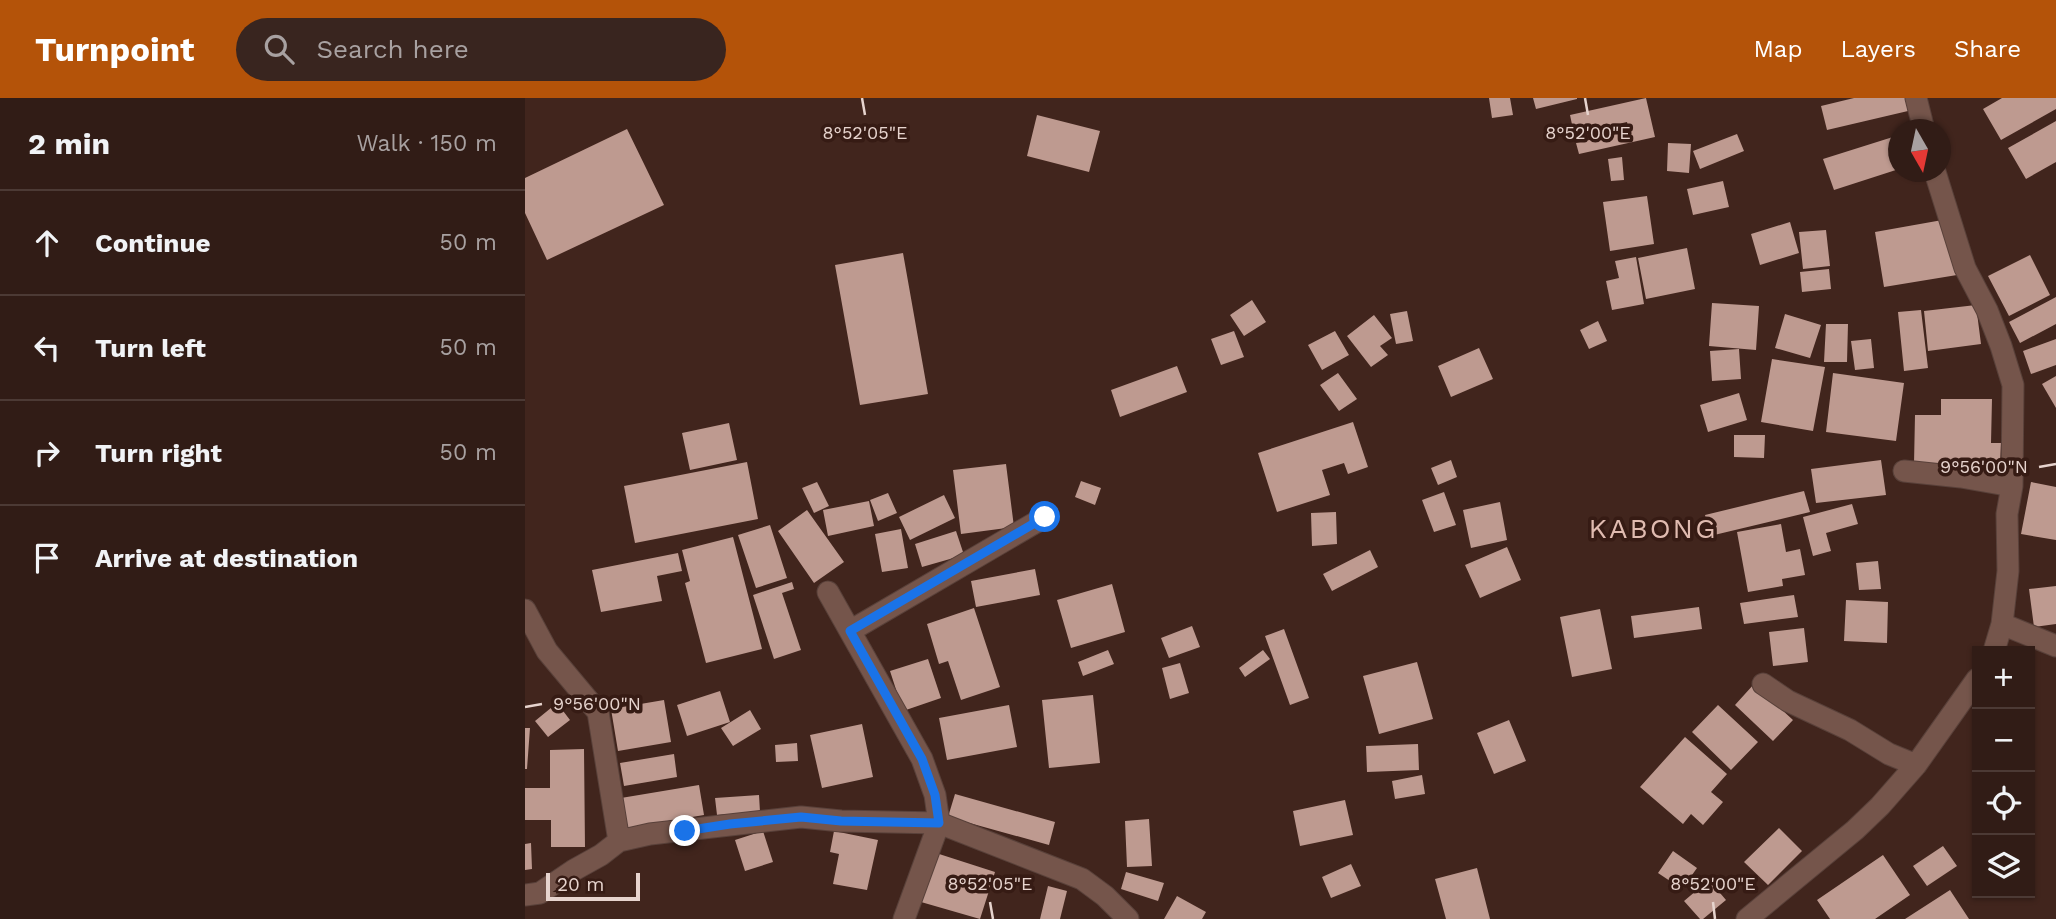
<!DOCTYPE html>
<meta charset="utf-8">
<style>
:root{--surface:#311c16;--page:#39251f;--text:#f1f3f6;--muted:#a8a1a1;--line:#4c3a35;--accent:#b45309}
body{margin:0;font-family:"Work Sans",sans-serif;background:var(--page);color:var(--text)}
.controls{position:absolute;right:21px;bottom:21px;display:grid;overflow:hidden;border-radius:0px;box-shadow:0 2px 5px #0004}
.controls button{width:63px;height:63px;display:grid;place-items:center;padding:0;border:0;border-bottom:2px solid var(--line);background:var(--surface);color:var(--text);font:35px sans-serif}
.compass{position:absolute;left:1363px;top:21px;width:63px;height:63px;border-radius:50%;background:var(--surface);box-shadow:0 2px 5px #0004;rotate:171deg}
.scale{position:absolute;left:21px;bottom:18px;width:94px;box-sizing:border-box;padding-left:7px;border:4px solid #e7d4ce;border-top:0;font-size:19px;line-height:24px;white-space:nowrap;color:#e7d4ce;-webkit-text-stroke:5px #361b14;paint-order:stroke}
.stop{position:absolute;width:21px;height:21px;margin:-16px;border:5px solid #1a73e8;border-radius:50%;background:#fff}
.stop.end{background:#1a73e8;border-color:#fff;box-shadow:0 2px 7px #0008}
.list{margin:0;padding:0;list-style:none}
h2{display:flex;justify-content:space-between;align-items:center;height:91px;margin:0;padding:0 28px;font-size:30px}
h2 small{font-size:23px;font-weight:400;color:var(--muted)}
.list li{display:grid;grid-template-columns:46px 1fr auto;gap:21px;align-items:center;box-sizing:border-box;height:105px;padding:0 28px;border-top:2px solid var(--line)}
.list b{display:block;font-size:26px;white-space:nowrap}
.list em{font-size:23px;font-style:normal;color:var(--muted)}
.icon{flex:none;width:38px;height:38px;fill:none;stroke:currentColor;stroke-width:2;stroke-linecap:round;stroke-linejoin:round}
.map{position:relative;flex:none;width:1531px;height:821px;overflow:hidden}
header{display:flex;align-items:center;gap:42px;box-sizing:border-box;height:98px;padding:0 35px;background:var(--accent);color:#fff}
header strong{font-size:33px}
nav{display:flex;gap:38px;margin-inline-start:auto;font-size:24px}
.search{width:490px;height:63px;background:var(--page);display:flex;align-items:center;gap:18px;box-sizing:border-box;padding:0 24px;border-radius:38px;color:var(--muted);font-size:26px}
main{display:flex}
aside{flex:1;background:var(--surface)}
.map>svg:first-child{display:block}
</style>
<header>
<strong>Turnpoint</strong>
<div class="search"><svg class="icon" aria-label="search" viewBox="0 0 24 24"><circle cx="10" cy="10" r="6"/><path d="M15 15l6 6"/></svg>Search here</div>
<nav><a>Map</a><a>Layers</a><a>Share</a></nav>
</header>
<main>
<aside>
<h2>2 min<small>Walk · 150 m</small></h2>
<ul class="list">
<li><svg class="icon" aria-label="ahead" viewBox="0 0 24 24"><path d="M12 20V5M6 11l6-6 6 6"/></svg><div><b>Continue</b></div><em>50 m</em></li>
<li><svg class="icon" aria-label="left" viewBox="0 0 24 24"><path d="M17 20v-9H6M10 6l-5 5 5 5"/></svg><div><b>Turn left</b></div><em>50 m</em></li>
<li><svg class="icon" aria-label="right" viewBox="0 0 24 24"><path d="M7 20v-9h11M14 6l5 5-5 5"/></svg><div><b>Turn right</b></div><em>50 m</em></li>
<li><svg class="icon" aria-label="arrive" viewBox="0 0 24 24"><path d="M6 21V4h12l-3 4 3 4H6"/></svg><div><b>Arrive at destination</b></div></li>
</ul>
</aside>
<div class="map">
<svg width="1531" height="821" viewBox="0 0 1531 821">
<rect width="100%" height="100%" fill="#41251d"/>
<path fill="#be9a90" d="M 964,0 L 985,0 L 988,17 L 967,20 Z
M 1008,0 L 1052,0 L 1052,1 L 1011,11 Z
M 1121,0 L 1130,39 L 1054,56 L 1051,45 L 1104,33 L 1102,24 L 1049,36 L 1045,17 Z
M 1329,0 L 1380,0 L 1383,13 L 1302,32 L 1296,8 Z
M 1477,0 L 1531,0 L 1531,11 L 1476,42 L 1458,11 Z
M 512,17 L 575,33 L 564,74 L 502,58 Z
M 1531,23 L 1531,64 L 1501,81 L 1483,50 Z
M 102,31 L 139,107 L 22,162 L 0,115 L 0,80 Z
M 1212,36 L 1219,53 L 1175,71 L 1168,53 Z
M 1371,38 L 1374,46 L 1374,71 L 1309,92 L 1298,61 Z
M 1143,45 L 1166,46 L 1164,75 L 1142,73 Z
M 1097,59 L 1099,82 L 1086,83 L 1083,61 Z
M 1198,83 L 1204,109 L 1168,117 L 1162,91 Z
M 1122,98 L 1129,146 L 1085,153 L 1078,104 Z
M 1423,121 L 1432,177 L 1359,189 L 1350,134 Z
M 1265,124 L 1274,155 L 1235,167 L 1226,136 Z
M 1301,132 L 1305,168 L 1278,171 L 1274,134 Z
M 1162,150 L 1170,191 L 1121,201 L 1113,160 Z
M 378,155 L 403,296 L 335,307 L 310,167 Z
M 1505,157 L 1525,197 L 1484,218 L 1463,178 Z
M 1111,159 L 1119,206 L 1087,212 L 1081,183 L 1094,180 L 1090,163 Z
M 1304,171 L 1306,191 L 1277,194 L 1275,174 Z
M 1531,199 L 1531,226 L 1495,245 L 1484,224 Z
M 727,202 L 741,224 L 719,238 L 705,217 Z
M 1187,205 L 1234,208 L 1231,252 L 1184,248 Z
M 1451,207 L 1456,246 L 1403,253 L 1399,213 Z
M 1396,212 L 1403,270 L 1379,273 L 1373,214 Z
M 882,213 L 888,243 L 871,246 L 865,216 Z
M 1260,216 L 1296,227 L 1285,260 L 1250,250 Z
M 849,217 L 867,240 L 855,248 L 863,257 L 846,269 L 822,238 Z
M 1073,223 L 1082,243 L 1064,251 L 1055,232 Z
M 1301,226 L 1323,226 L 1322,264 L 1299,264 Z
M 709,233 L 719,259 L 696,267 L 686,241 Z
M 810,233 L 824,257 L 797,272 L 783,247 Z
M 1346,241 L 1349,270 L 1330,272 L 1326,243 Z
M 1531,241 L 1531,267 L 1506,276 L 1498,253 Z
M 954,250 L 968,281 L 926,299 L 913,268 Z
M 1214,251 L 1216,281 L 1187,283 L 1185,253 Z
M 1247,261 L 1300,269 L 1288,333 L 1236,324 Z
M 652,268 L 662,294 L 595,319 L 586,292 Z
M 813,275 L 832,301 L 814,313 L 795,287 Z
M 1308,275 L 1379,285 L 1371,343 L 1301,334 Z
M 1531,278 L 1531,310 L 1517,286 Z
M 1214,295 L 1222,322 L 1183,334 L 1175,307 Z
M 1416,301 L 1467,301 L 1466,345 L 1476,345 L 1475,367 L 1389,366 L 1390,317 L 1416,317 Z
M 828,324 L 843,369 L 823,376 L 819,365 L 797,372 L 805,397 L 752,414 L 733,355 Z
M 204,325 L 212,362 L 165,372 L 157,335 Z
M 1209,337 L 1240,337 L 1239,360 L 1209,359 Z
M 926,362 L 932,379 L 913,387 L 906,370 Z
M 1356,362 L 1361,397 L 1291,405 L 1286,371 Z
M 222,364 L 233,421 L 110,445 L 99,388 Z
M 481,366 L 489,429 L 436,436 L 428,372 Z
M 556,383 L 576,390 L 570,407 L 550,399 Z
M 292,384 L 304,408 L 289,415 L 277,390 Z
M 1506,384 L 1531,389 L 1531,442 L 1496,436 Z
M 1279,393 L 1285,414 L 1185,438 L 1180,417 Z
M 919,394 L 931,427 L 909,434 L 897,402 Z
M 363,395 L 372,415 L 353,423 L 345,402 Z
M 419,397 L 430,420 L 385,442 L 374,419 Z
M 344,403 L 349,428 L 303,438 L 298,412 Z
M 975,404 L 982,442 L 946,450 L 938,412 Z
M 1327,406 L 1333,426 L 1301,435 L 1306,453 L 1288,458 L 1278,419 Z
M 282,412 L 319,464 L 289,485 L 253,433 Z
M 811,414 L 812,446 L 787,448 L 786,415 Z
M 1256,426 L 1261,454 L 1275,451 L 1280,477 L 1257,481 L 1258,488 L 1223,494 L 1212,434 Z
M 245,427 L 262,480 L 231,490 L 213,437 Z
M 376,431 L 383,470 L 357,474 L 350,436 Z
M 431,433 L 439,457 L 397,469 L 390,446 Z
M 208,439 L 237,551 L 181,565 L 160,485 L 165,483 L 157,452 Z
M 982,449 L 996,482 L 955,500 L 940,467 Z
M 845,452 L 853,469 L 807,493 L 798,476 Z
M 153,455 L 157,473 L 132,478 L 137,503 L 76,514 L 67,472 Z
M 1353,463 L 1356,491 L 1334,492 L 1331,465 Z
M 510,471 L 515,497 L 451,509 L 446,483 Z
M 267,484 L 269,491 L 257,495 L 276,552 L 249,561 L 228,497 Z
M 587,486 L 600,534 L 546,550 L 532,502 Z
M 1531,488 L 1531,526 L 1509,529 L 1504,491 Z
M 1269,497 L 1273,519 L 1219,526 L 1215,505 Z
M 1321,502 L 1363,504 L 1362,545 L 1319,543 Z
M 1174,509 L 1177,531 L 1109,540 L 1106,518 Z
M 449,510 L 475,589 L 436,602 L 423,563 L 414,566 L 402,526 Z
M 1075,511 L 1087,571 L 1047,579 L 1035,519 Z
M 667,528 L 675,549 L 644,560 L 636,540 Z
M 1279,530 L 1283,564 L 1248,568 L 1244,534 Z
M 759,531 L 784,600 L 765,607 L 740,538 Z
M 583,552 L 589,566 L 558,578 L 553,564 Z
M 738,552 L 745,561 L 720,579 L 714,570 Z
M 403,561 L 416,600 L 378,613 L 365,573 Z
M 892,564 L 908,621 L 854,636 L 838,578 Z
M 655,565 L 664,595 L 645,601 L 637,570 Z
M 1229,586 L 1268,622 L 1248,643 L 1210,607 Z
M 195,593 L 205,624 L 162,638 L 152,607 Z
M 568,597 L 575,665 L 524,670 L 517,602 Z
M 139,602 L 146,644 L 93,653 L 86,611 Z
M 32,605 L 45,622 L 23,639 L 10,623 Z
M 484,607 L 492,649 L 422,662 L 414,620 Z
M 1193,607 L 1233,644 L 1206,672 L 1167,634 Z
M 225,612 L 236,631 L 208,648 L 196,630 Z
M 984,622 L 1001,663 L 969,676 L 952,635 Z
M 337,626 L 348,679 L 297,690 L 285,637 Z
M 0,630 L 5,630 L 2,671 L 0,671 Z
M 1160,639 L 1202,676 L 1186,694 L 1198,704 L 1178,727 L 1166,716 L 1158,726 L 1115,689 Z
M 272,645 L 273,663 L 251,664 L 250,647 Z
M 893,646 L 894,672 L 842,674 L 841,648 Z
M 59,651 L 60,749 L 26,749 L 26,722 L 0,722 L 0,690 L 25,690 L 25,652 Z
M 149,656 L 152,679 L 99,688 L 95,665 Z
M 897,677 L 900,696 L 870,701 L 867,683 Z
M 174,687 L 179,717 L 101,730 L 96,700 Z
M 430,696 L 530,724 L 524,747 L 423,719 Z
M 234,697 L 235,714 L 192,717 L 190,700 Z
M 820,702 L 828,737 L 775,748 L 768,713 Z
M 624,721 L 627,768 L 602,769 L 600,723 Z
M 1254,730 L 1277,753 L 1243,787 L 1219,764 Z
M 238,733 L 248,764 L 220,773 L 210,742 Z
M 309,733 L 353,742 L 342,792 L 308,786 L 314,756 L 305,754 Z
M 6,745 L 7,771 L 0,772 L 0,746 Z
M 1418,748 L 1432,768 L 1402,788 L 1388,768 Z
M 1148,753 L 1172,770 L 1157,791 L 1133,775 Z
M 411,755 L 470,774 L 455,821 L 396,804 Z
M 1358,757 L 1385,797 L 1350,821 L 1305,821 L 1292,802 Z
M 826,766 L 836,788 L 806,800 L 797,779 Z
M 952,770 L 965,821 L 921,821 L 910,781 Z
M 601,774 L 639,785 L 633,803 L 596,791 Z
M 1184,782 L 1201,802 L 1178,821 L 1175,821 L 1159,803 Z
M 523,788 L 542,793 L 535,821 L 515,821 Z
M 1425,792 L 1444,821 L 1380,821 Z
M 652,798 L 681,814 L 677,821 L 639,821 Z"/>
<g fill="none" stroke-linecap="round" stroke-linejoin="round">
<defs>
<path id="street" d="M 1391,0 L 1399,32
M 1410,74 L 1440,170 L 1462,212 L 1476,248 L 1488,287 L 1487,388 L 1482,416 L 1483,473 L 1477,526 L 1469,553
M 1379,373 L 1436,379 L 1487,388
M 303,494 L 397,661 L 410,697 L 414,725 L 379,821
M 0,512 L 22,553 L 73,614 L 94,743
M 1477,526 L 1531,548
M 325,533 L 520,419
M 1238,586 L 1263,603 L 1325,632 L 1364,656 L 1391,667
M 0,797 L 15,795 L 49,772 L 76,757 L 94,743 L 125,736 L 276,719 L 316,723 L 414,725 L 557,781 L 580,798 L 603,821
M 1222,821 L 1330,732 L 1355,708 L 1391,667 L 1452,581"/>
</defs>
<use href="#street" stroke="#59413a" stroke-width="23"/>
<use href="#street" stroke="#75554b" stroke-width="21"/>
</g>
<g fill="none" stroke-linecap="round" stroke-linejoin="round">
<path stroke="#1a73e8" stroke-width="9" d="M 160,733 L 205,726 L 276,719 L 316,723 L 414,725 L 410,697 L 397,661 L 325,533 L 520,419"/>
</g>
<path fill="none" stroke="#e7d4ce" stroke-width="2.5" d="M 337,0 L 340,17M 1060,0 L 1063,17M 1514,369 L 1531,366M 0,609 L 17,606M 465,804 L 468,821M 1188,804 L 1190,821"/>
<g text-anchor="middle" stroke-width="7" stroke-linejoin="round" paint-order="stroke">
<g font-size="28" letter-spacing="2" fill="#e0bbb0" stroke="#361b14">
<text x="1128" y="440">KABONG</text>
</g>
</g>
<g font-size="18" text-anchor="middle" fill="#e7d4ce" stroke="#361b14" stroke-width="7" stroke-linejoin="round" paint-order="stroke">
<text x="340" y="41">8°52'05"E</text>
<text x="1063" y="41">8°52'00"E</text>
<text x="1459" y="375">9°56'00"N</text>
<text x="72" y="612">9°56'00"N</text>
<text x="465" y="792">8°52'05"E</text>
<text x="1188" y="792">8°52'00"E</text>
</g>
</svg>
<div class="controls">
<button>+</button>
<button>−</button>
<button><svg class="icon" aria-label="locate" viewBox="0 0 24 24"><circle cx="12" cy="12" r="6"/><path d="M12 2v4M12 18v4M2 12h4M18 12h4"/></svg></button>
<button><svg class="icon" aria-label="layers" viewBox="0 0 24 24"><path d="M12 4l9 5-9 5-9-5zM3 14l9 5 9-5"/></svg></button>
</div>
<svg class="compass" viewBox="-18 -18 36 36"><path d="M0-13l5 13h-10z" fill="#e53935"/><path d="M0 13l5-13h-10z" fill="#a8a1a1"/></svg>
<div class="scale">20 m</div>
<div class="stop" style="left:520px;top:419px"></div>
<div class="stop end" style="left:160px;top:733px"></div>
</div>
</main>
